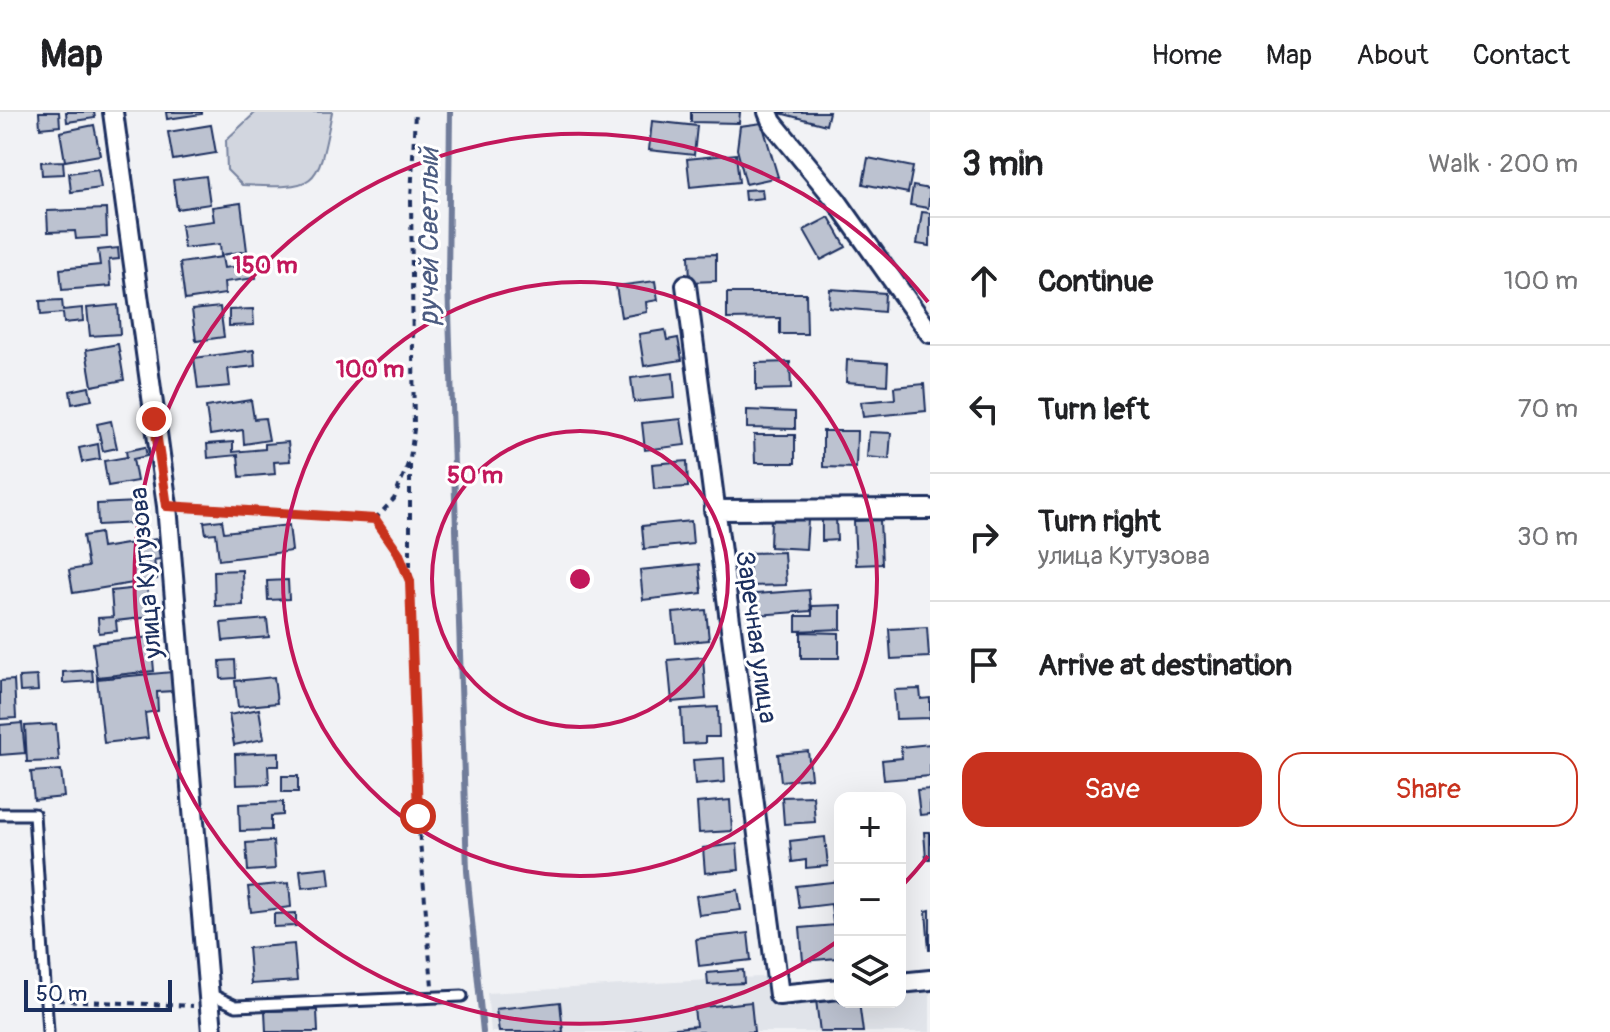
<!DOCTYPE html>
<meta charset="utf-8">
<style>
:root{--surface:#fff;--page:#f6f6f6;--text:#202124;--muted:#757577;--line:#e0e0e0;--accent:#c8321e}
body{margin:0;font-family:Pangolin,sans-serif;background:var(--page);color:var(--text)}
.controls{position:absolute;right:24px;bottom:24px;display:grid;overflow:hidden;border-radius:16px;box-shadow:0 8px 32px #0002}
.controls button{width:72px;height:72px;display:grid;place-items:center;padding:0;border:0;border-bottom:2px solid var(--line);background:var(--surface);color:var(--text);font:40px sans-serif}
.scale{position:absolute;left:24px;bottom:20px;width:148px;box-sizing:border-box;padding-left:8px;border:4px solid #1b2f5e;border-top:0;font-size:22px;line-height:28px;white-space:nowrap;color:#1b2f5e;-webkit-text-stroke:6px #fff;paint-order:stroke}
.stop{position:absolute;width:24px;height:24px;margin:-18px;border:6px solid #c8321e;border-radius:50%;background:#fff}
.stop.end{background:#c8321e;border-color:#fff;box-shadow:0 2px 8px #0008}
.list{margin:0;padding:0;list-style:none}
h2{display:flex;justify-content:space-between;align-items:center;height:104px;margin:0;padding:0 32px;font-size:34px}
h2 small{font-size:26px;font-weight:400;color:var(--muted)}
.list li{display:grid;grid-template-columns:52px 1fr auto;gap:24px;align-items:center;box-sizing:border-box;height:128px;padding:0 32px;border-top:2px solid var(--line)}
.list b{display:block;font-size:30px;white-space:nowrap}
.list p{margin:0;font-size:26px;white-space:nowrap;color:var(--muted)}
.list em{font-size:26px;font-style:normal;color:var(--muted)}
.actions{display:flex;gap:16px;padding:24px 32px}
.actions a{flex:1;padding:18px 0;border:2px solid var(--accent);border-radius:24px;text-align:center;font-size:28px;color:var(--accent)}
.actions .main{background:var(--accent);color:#fff}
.icon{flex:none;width:44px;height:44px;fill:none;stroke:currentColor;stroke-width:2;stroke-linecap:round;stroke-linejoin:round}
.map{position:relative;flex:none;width:930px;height:920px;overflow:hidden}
header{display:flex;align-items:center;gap:48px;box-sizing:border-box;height:112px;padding:0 40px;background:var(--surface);border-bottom:2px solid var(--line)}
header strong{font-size:38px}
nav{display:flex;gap:44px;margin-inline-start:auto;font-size:28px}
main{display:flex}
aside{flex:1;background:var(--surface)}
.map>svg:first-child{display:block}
</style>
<header>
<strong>Map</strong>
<nav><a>Home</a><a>Map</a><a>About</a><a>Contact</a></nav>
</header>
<main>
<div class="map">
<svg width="930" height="920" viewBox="0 0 930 920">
<rect width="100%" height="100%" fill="#f1f2f5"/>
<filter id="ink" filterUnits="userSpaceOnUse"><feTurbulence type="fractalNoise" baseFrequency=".0125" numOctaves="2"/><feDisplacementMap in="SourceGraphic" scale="16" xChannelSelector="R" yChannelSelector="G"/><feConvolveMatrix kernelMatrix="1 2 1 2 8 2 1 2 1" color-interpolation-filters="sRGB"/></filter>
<g filter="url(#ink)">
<path fill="#e1e4ea" d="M 776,864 L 779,883 L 840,890 L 900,890 L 900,871 L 930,868 L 930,920 L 491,920 L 487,881 Z"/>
<path fill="#d2d6df" stroke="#76829e" stroke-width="2" d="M 256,0 L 332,0 C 317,76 319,77 242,73 L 227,58 L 226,28 Z"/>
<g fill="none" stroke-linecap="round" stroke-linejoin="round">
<path stroke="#707c9a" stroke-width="6" d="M 450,0 L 448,169 L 467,759 L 483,920"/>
</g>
<path fill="#bcc2d0" stroke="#1b2f5e" stroke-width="2" d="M 39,0 L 59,0 L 60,14 L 40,16 Z
M 66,0 L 94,0 L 95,6 L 67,10 Z
M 166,0 L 202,0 L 202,2 L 167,7 Z
M 691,0 L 740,0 L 739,11 L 691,10 Z
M 776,0 L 829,0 L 826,13 Z
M 652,9 L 697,14 L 694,43 L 649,38 Z
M 762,11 L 778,65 L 746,72 L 737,37 L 740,14 Z
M 94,13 L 100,43 L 65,49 L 60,20 Z
M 211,13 L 216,41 L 173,48 L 168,20 Z
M 736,42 L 739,70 L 690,75 L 687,47 Z
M 868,46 L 913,55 L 908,81 L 863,72 Z
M 63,49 L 64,62 L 42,63 L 41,50 Z
M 98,57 L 101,76 L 71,80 L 69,61 Z
M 206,64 L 210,92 L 177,97 L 173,68 Z
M 913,74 L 930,77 L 928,96 L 910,93 Z
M 762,77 L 763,86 L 745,88 L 744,78 Z
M 241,91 L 247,139 L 221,143 L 220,132 L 184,136 L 181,113 L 214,109 L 212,95 Z
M 106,97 L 107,125 L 76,127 L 75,119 L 48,120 L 47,99 Z
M 922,100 L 930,101 L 930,134 L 917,132 Z
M 829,105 L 846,135 L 821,148 L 804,118 Z
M 118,136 L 119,147 L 109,148 L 111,174 L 62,178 L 60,157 L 100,153 L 98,138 Z
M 716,142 L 716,169 L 690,170 L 689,143 Z
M 222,145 L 224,156 L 254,152 L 256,166 L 224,170 L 225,182 L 185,188 L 180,151 Z
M 655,169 L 658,188 L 646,190 L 647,200 L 621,205 L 616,174 Z
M 830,177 L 885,181 L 884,200 L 829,195 Z
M 727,181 L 806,181 L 807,222 L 780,222 L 780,206 L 727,207 Z
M 62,188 L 63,198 L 82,196 L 83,209 L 64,211 L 63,201 L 41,203 L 40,189 Z
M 118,193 L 120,222 L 90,224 L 87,196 Z
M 220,195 L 224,225 L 196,229 L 192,198 Z
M 253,197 L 254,213 L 229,214 L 229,198 Z
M 665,218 L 667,228 L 678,226 L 682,248 L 644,254 L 639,222 Z
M 118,232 L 124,268 L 92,274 L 86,238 Z
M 254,238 L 255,254 L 228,257 L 230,274 L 198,277 L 194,246 Z
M 847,248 L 888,251 L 887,273 L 846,270 Z
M 790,250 L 791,277 L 756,278 L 756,251 Z
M 673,261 L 675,286 L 634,290 L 631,266 Z
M 924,272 L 926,299 L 863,305 L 861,290 L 895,287 L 894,275 Z
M 89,275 L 92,288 L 72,292 L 70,279 Z
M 251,288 L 254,307 L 265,306 L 269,328 L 244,332 L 243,318 L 210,323 L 206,295 Z
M 747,298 L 795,300 L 795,317 L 747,316 Z
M 681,307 L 685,333 L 645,338 L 642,311 Z
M 111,309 L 117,336 L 103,339 L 97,312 Z
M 823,319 L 857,319 L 856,356 L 823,355 Z
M 869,320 L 891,321 L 889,347 L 867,345 Z
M 754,323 L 795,323 L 795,351 L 755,351 Z
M 233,330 L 233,340 L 265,337 L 265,332 L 288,330 L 290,349 L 274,350 L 275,362 L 240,365 L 238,343 L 208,346 L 207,332 Z
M 98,332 L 100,347 L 82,350 L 79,336 Z
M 145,335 L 147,344 L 133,347 L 137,369 L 108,374 L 104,349 L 127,345 L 126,339 Z
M 687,349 L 688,375 L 654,377 L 652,352 Z
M 137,390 L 138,411 L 98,413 L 97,392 Z
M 771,406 L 808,408 L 806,437 L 770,435 Z
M 822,406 L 836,406 L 837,428 L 822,429 Z
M 222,408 L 224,420 L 289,413 L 292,439 L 219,448 L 216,421 L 206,422 L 204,410 Z
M 880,408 L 882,452 L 856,453 L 854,409 Z
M 691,409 L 693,432 L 644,437 L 642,414 Z
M 100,421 L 102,436 L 157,427 L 160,447 L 154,448 L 157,467 L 73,481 L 69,458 L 88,455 L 83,424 Z
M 784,440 L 786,473 L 750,474 L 749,441 Z
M 699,452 L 702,481 L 643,488 L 640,458 Z
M 242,458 L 243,493 L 215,494 L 214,459 Z
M 288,468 L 289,487 L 268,488 L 267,469 Z
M 147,475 L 150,505 L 116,509 L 117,519 L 99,521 L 98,506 L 113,505 L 111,479 Z
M 809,478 L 811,499 L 757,503 L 756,482 Z
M 841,493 L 841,517 L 796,519 L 796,504 L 812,504 L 812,494 Z
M 706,498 L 709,528 L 676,531 L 673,501 Z
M 267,507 L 269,525 L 223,529 L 221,511 Z
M 927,515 L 929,545 L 891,547 L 889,517 Z
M 801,520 L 839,521 L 839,546 L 801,546 Z
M 151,525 L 154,559 L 97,565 L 93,531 Z
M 703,545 L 706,587 L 672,590 L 668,548 Z
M 235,548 L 236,566 L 221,567 L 220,549 Z
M 92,558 L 93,569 L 63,571 L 63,560 Z
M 172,560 L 174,579 L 157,580 L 158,599 L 145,601 L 148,626 L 104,631 L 97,567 Z
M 37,564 L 38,579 L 20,580 L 19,565 Z
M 274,565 L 277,591 L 238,595 L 235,569 Z
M 14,568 L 16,606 L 0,607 L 0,569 Z
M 920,577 L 921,587 L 930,586 L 930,606 L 896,607 L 894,578 Z
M 718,595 L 719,625 L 705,625 L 705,631 L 683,632 L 681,597 Z
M 259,597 L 264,627 L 234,633 L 229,603 Z
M 22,611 L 25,641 L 0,643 L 0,613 Z
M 56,612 L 59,649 L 27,650 L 25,614 Z
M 930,632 L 930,664 L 884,668 L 882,648 L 902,646 L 901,635 Z
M 808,639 L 811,666 L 781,669 L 778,642 Z
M 279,640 L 279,654 L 268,654 L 269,672 L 236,673 L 235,642 Z
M 724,646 L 725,670 L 695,673 L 693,648 Z
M 61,658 L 64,685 L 34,688 L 31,660 Z
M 282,664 L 298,664 L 298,680 L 282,680 Z
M 930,677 L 930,702 L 920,703 L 917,678 Z
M 813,684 L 815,710 L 784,712 L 782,685 Z
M 730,688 L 732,719 L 699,721 L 697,691 Z
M 283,690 L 283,703 L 271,704 L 271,718 L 240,719 L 239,692 Z
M 924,720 L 930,720 L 930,747 L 926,747 Z
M 825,725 L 828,754 L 806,756 L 806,748 L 792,750 L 790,729 Z
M 273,729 L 275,757 L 248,759 L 246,731 Z
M 737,732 L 739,758 L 705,761 L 703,736 Z
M 328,755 L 330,773 L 302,776 L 300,758 Z
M 840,769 L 840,811 L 833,811 L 831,792 L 799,796 L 796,774 Z
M 289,771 L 291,795 L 251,800 L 248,775 Z
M 738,778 L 741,798 L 699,803 L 696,784 Z
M 930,798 L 930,838 L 929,838 L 926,799 Z
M 296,801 L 296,814 L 274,815 L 274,802 Z
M 835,813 L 837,846 L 803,849 L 800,816 Z
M 748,821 L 751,848 L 699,854 L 696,827 Z
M 294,832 L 297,869 L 251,872 L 248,836 Z
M 743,858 L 744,871 L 708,873 L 707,861 Z
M 840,885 L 840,890 L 859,890 L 863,920 L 820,920 L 816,888 Z
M 560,890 L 563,920 L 499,920 L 496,897 Z
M 751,890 L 754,920 L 635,920 L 696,914 L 694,896 Z
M 317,898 L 318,920 L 266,920 L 265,899 Z"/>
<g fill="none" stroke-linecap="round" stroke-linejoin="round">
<defs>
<path id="service" d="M 0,702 L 34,702 L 48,920
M 208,881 L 236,894 L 462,884"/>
<path id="minor" d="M 113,0 L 167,394 L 212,920
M 768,0 L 772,10 L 836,88 L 930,221
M 686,173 L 779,883 L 840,877
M 714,398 L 930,397
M 900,871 L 930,868"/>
</defs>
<use href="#service" stroke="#1b2f5e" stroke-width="15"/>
<use href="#minor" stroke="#1b2f5e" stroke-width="24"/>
<path stroke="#1b2f5e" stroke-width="4" stroke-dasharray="6 6" stroke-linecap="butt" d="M 185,395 L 375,407 L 398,440 L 410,469 L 418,704 L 432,874
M 375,407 L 394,387 L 410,347 L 414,317 L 411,88 L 415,0
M 410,467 L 410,352
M 58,888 L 193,894"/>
<use href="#service" stroke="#fff" stroke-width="9"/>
<use href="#minor" stroke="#fff" stroke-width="18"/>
</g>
</g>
<g fill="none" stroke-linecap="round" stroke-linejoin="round" filter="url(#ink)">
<path stroke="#c8321e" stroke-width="10" d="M 154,307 L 167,394 L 375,407 L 398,440 L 410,469 L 418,704"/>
</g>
<g fill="none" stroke="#c2185b" stroke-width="4">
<circle cx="580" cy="467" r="148"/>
<circle cx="580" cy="467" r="297"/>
<path d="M928 744A445 445 0 0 1 900 776M838 829A445 445 0 1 1 928 190"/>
</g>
<g text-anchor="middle" stroke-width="6" stroke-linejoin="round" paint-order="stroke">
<g font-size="26" fill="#1b2f5e" stroke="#fff">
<text transform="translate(145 461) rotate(-95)" y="9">улица Кутузова</text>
<text transform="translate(757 525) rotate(82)" y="9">Заречная улица</text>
</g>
<g font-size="28" font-style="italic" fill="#4c5c81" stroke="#fff">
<text transform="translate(428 125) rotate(-90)" y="10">ручей Светлый</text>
</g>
</g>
<circle cx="580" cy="467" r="12" fill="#c2185b" stroke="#fff" stroke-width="4"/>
<g font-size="24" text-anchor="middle" font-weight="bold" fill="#c2185b" stroke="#fff" stroke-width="6" stroke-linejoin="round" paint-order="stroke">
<text x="265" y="161">150 m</text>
<text x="370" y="265">100 m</text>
<text x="475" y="371">50 m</text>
</g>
</svg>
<div class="controls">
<button>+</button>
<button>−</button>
<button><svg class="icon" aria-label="layers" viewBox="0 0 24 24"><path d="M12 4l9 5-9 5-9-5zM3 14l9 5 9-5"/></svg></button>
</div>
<div class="scale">50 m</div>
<div class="stop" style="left:418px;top:704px"></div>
<div class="stop end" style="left:154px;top:307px"></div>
</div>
<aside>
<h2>3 min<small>Walk · 200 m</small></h2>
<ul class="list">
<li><svg class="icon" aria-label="ahead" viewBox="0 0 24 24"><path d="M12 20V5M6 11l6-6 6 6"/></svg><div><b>Continue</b></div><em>100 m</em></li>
<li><svg class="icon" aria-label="left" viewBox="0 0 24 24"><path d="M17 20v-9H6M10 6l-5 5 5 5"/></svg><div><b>Turn left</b></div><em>70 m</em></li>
<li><svg class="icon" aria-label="right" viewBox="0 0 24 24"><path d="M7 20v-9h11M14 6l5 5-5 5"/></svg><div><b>Turn right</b><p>улица Кутузова</p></div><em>30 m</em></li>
<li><svg class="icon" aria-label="arrive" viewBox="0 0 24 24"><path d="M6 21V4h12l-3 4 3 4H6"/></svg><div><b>Arrive at destination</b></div></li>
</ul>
<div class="actions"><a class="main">Save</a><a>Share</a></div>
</aside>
</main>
